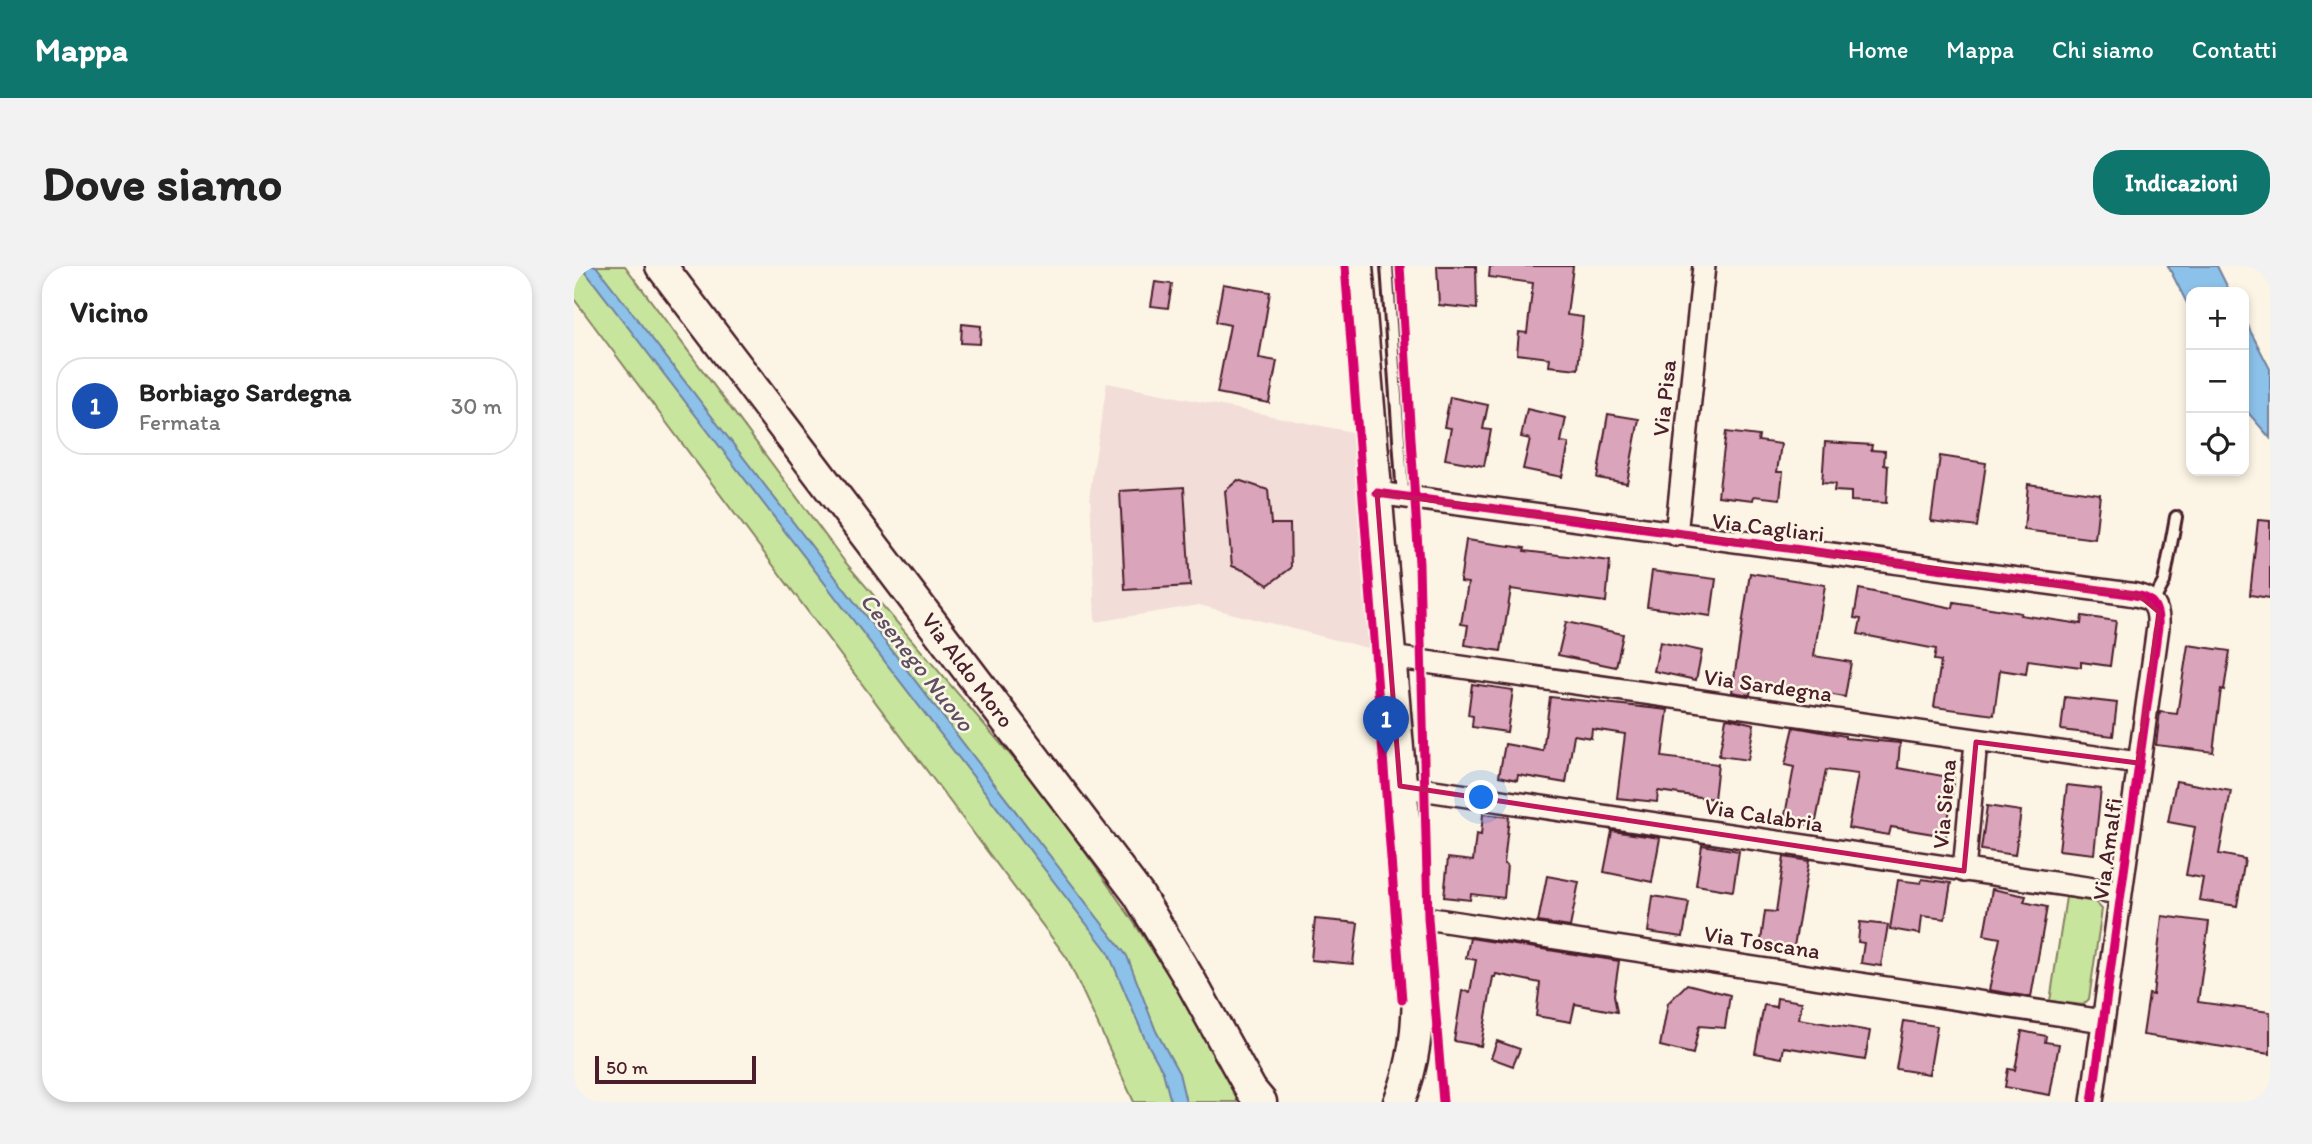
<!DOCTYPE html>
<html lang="it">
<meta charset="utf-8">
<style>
:root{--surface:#fff;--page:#f2f2f2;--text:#222;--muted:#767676;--line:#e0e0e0;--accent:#0f766e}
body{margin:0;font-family:Itim,sans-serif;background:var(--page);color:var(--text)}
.controls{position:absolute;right:21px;top:21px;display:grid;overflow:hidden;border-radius:14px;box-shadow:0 4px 10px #0003}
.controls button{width:63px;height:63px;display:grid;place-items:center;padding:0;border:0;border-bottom:2px solid var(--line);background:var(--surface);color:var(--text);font:35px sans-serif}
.scale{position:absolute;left:21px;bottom:18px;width:161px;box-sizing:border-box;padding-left:7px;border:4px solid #4a1f2b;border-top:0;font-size:19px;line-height:24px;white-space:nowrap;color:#4a1f2b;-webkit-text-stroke:5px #fcf5e5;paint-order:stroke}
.you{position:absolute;left:908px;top:532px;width:24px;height:24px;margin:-18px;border:5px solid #fff;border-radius:50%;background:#1a73e8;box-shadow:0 0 0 10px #1a73e833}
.badge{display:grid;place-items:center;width:46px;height:46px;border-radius:50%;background:var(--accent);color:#fff;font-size:23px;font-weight:700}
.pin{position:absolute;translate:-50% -58px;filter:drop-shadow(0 2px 4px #0008)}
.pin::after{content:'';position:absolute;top:37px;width:24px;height:21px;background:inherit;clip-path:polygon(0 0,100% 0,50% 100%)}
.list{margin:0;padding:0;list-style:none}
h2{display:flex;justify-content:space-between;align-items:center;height:91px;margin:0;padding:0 28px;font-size:30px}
h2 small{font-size:23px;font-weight:400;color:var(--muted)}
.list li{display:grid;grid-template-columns:46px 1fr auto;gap:21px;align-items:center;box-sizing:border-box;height:98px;margin:0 14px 14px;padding:0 14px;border:2px solid var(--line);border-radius:28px}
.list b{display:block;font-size:26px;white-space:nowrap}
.list p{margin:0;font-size:23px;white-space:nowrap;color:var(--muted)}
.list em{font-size:23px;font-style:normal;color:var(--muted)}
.icon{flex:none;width:38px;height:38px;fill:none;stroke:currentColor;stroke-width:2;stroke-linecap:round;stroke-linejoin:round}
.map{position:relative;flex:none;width:1696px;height:836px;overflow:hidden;border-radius:28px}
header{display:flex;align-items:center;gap:42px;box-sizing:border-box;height:98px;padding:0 35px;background:var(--accent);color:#fff}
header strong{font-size:33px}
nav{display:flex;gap:38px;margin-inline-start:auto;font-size:24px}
.intro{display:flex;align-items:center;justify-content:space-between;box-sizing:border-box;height:168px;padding:0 42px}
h1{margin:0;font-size:49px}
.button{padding:18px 32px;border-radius:28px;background:var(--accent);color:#fff;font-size:24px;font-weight:700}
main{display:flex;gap:42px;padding:0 42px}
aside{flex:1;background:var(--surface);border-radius:28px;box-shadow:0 4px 10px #0003}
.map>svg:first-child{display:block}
</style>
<header>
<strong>Mappa</strong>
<nav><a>Home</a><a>Mappa</a><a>Chi siamo</a><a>Contatti</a></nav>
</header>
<div class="intro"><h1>Dove siamo</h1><a class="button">Indicazioni</a></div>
<main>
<aside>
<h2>Vicino<small></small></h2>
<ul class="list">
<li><span class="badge" style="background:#1a4fb4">1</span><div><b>Borbiago Sardegna</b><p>Fermata</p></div><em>30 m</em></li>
</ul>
</aside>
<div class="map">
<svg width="1696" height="836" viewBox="0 0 1696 836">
<rect width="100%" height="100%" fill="#fcf5e5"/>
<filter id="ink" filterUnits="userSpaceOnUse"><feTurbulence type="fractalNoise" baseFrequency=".0143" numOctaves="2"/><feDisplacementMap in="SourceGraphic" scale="14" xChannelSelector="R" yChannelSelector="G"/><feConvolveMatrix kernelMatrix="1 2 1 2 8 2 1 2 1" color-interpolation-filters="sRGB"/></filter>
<g filter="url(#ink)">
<path fill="#f2ddd8" d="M 533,117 L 778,166 L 797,383 L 625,339 L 521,356 L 516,225 Z"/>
<path fill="#c7e59c" stroke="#888264" stroke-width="2" d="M 0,0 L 51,0 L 271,296 L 475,534 L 557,652 L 639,777 L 664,836 L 560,836 L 493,692 L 0,33 Z
M 1492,631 L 1521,636 L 1528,643 L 1515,733 L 1509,739 L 1476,735 Z"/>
<path fill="#8cc1e9" stroke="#72809d" stroke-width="2" d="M 7,0 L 22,0 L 553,690 L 582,765 L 605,807 L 612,836 L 597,836 L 589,806 L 571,773 L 534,686 Z
M 1594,0 L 1643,0 L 1656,26 L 1617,26 L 1617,45 Z
M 1670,53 L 1696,103 L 1696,172 L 1670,142 Z"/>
<path fill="#daa4bb" stroke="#4a1f2b" stroke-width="2" d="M 863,0 L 902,0 L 903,43 L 865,39 Z
M 916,0 L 999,0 L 993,49 L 1009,51 L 1004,103 L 975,100 L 976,92 L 943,88 L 945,66 L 953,67 L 959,17 L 915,11 Z
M 581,16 L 598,18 L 594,42 L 577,40 Z
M 649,18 L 696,26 L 685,92 L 703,95 L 695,137 L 643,127 L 656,59 L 642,56 Z
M 388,58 L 407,60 L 406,78 L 387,77 Z
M 876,131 L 914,139 L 909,163 L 917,164 L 910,200 L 871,193 L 877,162 L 870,161 Z
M 953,143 L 992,152 L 987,176 L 995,177 L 988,211 L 949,203 L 956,173 L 947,171 Z
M 1034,148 L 1065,153 L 1053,217 L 1023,212 Z
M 1152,166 L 1185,170 L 1184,175 L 1207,178 L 1203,206 L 1209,206 L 1206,233 L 1180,230 L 1179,234 L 1144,230 Z
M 1251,176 L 1298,179 L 1297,184 L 1311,185 L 1310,199 L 1314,200 L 1312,237 L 1277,235 L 1277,226 L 1260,225 L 1261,218 L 1248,217 Z
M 1366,190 L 1412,197 L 1403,261 L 1357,255 Z
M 664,214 L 694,224 L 697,258 L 716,258 L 717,302 L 694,319 L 674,306 L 658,300 L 651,225 Z
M 1454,218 L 1526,228 L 1521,273 L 1450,264 Z
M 610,221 L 616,320 L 551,324 L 546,225 Z
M 1684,254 L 1696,255 L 1696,332 L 1676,329 Z
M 892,274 L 951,282 L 950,285 L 1036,295 L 1032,336 L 937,323 L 927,385 L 891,379 L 894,359 L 887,358 L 894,317 L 886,316 Z
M 1078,305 L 1142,313 L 1137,350 L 1073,341 Z
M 1176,307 L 1251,319 L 1240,390 L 1277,396 L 1271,431 L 1178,415 L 1176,429 L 1158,426 Z
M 1285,323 L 1379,342 L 1380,336 L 1447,347 L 1446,349 L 1507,358 L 1508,350 L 1542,355 L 1536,400 L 1507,396 L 1507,401 L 1454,394 L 1452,408 L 1426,404 L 1420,449 L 1360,441 L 1367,395 L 1360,394 L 1362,383 L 1284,368 L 1287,353 L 1280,352 Z
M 992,356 L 1049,368 L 1042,401 L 984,389 Z
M 1086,376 L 1128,385 L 1122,414 L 1080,405 Z
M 1614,379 L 1656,385 L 1650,424 L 1647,423 L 1639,486 L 1582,479 L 1586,446 L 1603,448 Z
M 898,418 L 939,424 L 933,466 L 898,461 L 899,450 L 894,449 Z
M 976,431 L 1094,444 L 1088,491 L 1144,498 L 1140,533 L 1084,525 L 1083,536 L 1043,532 L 1051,468 L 1018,463 L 1017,472 L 1000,469 L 992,517 L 944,509 L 943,514 L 925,510 L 931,478 L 969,485 Z
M 1491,431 L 1543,437 L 1539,470 L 1487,464 Z
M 1154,452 L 1180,458 L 1174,494 L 1145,490 L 1152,453 Z
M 1220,461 L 1271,470 L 1271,472 L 1326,477 L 1324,502 L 1380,512 L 1372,570 L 1317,561 L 1315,569 L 1274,562 L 1284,508 L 1252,504 L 1241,560 L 1210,555 L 1220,501 L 1211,499 Z
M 1602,515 L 1657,525 L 1645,588 L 1671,593 L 1663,640 L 1625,634 L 1629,612 L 1612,609 L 1621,561 L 1594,556 Z
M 1493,519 L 1527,523 L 1520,588 L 1485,584 Z
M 1413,540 L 1447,545 L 1441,589 L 1407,584 Z
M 909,548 L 935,551 L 930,598 L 933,599 L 930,632 L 897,628 L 896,634 L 870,631 L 874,592 L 899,595 L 902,568 L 907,569 Z
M 1038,565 L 1086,572 L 1078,616 L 1030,606 Z
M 1128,579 L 1165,585 L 1159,625 L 1122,619 Z
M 1210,591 L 1235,595 L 1219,686 L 1186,682 L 1191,645 L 1202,646 Z
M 973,610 L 1005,616 L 996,661 L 964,656 Z
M 1348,613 L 1377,617 L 1371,653 L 1348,650 L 1346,668 L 1316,663 L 1324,614 L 1347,617 Z
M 1418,623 L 1452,630 L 1450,636 L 1473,641 L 1457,731 L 1415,724 L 1426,672 L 1410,669 Z
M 1079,630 L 1115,636 L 1109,671 L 1074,666 Z
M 1588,650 L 1635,656 L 1624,736 L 1696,746 L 1696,788 L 1569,769 L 1575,728 L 1579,729 Z
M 741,653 L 784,657 L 779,698 L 737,694 Z
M 1286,656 L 1314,659 L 1307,700 L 1287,697 L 1290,677 L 1284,676 Z
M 896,672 L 1045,695 L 1040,729 L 1043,746 L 1001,738 L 997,756 L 962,750 L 966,717 L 922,708 L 921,711 L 919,711 L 907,780 L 880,775 L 888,725 L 896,726 L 902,694 L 892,692 Z
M 1113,718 L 1156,729 L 1151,762 L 1125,760 L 1119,788 L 1086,780 L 1094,737 Z
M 1203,732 L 1228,736 L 1225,753 L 1296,765 L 1291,794 L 1210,781 L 1208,792 L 1181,787 L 1190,739 L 1202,741 Z
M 1330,755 L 1363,760 L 1355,808 L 1322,803 Z
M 1448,765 L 1472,770 L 1471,776 L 1485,778 L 1476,829 L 1431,821 L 1434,803 L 1441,804 Z
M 923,775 L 946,783 L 939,800 L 917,792 Z"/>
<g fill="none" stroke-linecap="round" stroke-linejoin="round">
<defs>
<path id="service" d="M 813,0 L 829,231
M 1579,336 L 1590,316 L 1602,251"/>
<path id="minor" d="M 803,227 L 1541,326 C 1567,330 1586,328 1584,361 L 1518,836
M 1102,269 L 1130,0
M 817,391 L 1564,497
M 826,520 L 1546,627
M 1390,605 L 1402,476
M 838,650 L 1529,755"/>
<path id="secondary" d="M 87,0 L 564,628 L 615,712 L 677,824 L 687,836
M 783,0 L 844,717 C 844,758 841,798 825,836"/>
</defs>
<use href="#service" stroke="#4a1f2b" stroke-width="16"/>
<use href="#minor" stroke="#4a1f2b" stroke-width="26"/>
<use href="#secondary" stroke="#4a1f2b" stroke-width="35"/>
<use href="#service" stroke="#fcf5e5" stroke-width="10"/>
<use href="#minor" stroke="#fcf5e5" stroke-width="21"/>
<use href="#secondary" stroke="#fcf5e5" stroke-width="30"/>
<defs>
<path id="cycleway" d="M 771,0 L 828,734
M 826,0 L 845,298 L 854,652 L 869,836
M 803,227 L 1541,326 C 1567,330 1586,328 1584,361 L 1518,836"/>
</defs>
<use href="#cycleway" stroke="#fcf5e5" stroke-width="13"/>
<use href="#cycleway" stroke="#d6006c" stroke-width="9"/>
</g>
</g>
<path fill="none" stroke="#c2185b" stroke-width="5" stroke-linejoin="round" d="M 803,227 L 1566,330 L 1585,346 L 1564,497 L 1402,476 L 1390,605 L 826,520 Z"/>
<g text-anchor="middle" stroke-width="5" stroke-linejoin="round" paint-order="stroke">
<g font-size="23" fill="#4a1f2b" stroke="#fcf5e5">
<text transform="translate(1090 132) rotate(-84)" y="8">Via Pisa</text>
<text transform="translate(1194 261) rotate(7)" y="8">Via Cagliari</text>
<text transform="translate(394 404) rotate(53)" y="8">Via Aldo Moro</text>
<text transform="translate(1194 419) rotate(8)" y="8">Via Sardegna</text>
<text transform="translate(1370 538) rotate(-85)" y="8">Via Siena</text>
<text transform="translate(1190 549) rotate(9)" y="8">Via Calabria</text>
<text transform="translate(1533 583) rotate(-82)" y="8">Via Amalfi</text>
<text transform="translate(1188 676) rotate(9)" y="8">Via Toscana</text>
</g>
<g font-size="24" font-style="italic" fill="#5e5064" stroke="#fcf5e5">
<text transform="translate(343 396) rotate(52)" y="8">Cesenego Nuovo</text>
</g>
</g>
</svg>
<div class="controls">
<button>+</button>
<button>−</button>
<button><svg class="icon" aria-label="locate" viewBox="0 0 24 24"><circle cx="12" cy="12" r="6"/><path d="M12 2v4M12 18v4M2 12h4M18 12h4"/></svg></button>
</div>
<div class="scale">50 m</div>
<div class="you"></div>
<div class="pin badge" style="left:812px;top:488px;background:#1a4fb4">1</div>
</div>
</main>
